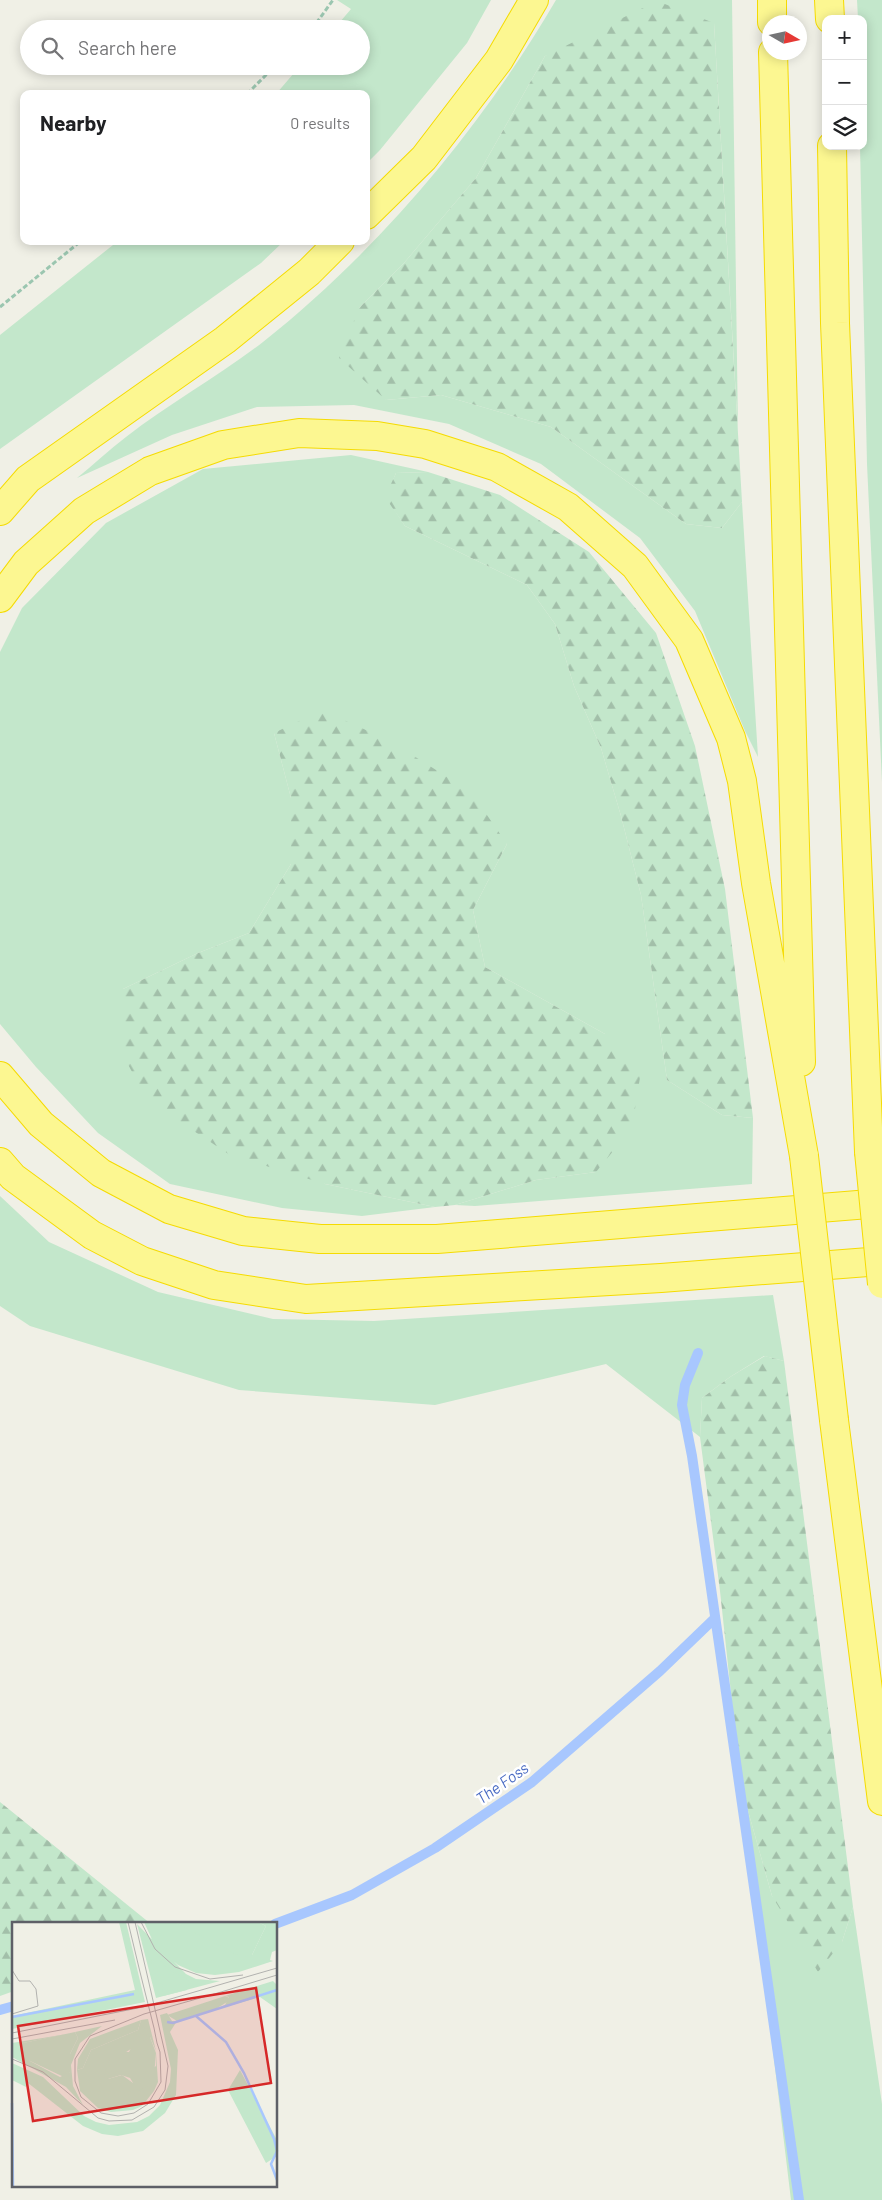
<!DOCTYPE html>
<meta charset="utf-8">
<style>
:root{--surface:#fff;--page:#f6f6f6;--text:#202124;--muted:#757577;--line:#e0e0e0}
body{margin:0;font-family:Barlow,sans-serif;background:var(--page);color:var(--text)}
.controls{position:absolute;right:15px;top:15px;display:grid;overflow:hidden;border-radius:10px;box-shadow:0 2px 12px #0003}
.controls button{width:45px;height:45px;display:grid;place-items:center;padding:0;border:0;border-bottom:1px solid var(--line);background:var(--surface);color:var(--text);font:25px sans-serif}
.compass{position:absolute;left:762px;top:15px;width:45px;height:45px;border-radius:50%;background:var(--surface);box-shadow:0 2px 12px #0003;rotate:99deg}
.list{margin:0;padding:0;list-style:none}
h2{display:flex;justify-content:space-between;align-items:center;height:65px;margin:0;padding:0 20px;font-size:21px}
h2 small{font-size:16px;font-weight:400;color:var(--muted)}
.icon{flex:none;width:28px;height:28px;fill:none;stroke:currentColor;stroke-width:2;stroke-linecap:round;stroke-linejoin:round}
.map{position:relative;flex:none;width:882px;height:2200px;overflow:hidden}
.search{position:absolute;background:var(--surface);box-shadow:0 2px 12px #0003;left:20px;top:20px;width:350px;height:55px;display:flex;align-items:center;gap:12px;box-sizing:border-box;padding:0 18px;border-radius:28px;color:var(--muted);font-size:19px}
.panel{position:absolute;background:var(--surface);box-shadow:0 2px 12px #0003;left:20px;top:90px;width:350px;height:155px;border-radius:10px}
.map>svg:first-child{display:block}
</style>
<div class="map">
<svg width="882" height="2200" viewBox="0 0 882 2200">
<defs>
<pattern id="forest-firs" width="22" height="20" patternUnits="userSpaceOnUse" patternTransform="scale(1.25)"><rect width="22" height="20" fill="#c3e7cb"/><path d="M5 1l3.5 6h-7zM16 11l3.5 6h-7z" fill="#a2bfa9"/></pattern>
</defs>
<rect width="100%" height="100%" fill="#f0f0e6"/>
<path fill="#c3e7cb" d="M 337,0 L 491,0 L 467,43 L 380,150 L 366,164 L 366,94 L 276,94 L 300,66 L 361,66 L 361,29 L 334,29 L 351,9 Z
M 556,0 L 732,0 L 738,431 L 714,23 L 545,56 L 476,178 L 404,263 L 359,308 L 386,400 L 441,395 L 551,427 L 686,524 L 722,528 L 742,502 L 758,757 L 745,731 L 695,611 L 640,538 L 541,464 L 449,424 L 354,405 L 257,407 L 172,435 L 77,478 C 93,465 109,450 126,437 C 170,403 219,376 263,342 C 378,251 482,127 556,0 Z
M 857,0 L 882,0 L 882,782 L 867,464 L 860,146 L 863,146 L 863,19 L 858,19 Z
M 118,241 L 284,241 L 261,263 L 0,449 L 0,335 Z
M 351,455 L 428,472 L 396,473 L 386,497 L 405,526 L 527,585 L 555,624 L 574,686 L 601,748 L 621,816 L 641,895 L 667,1080 L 722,1115 L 753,1118 L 752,1184 L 475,1206 L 455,1205 L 536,1180 L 596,1172 L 605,1034 L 485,967 L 473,910 L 507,844 L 274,733 L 291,798 L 291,864 L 249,933 L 198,953 L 123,989 L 325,1184 L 435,1207 L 362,1216 L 282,1208 L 170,1184 L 98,1133 L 36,1067 L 0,1024 L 0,652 L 22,608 L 106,523 L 203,469 Z
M 0,1196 L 49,1242 L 158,1292 L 273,1319 L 374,1321 L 773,1295 L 784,1361 L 764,1356 L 730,1377 L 702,1398 L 700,1437 L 606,1364 L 435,1405 L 239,1390 L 30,1326 L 0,1306 Z
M 741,1786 L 772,1896 L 842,1942 L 853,1907 L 882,2104 L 882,2200 L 791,2200 Z"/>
<path fill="url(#forest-firs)" d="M 657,1 L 714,23 L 742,502 L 722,528 L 686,524 L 551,427 L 441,395 L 386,400 L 339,358 L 359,308 L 404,263 L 476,178 L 545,56 Z
M 428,472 L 500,495 L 589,552 L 656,633 L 695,746 L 725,889 L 753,1118 L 722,1115 L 667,1080 L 641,895 L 621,816 L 601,748 L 574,686 L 555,624 L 527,585 L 405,526 L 385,497 L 396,473 Z
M 322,710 L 390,741 L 471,792 L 507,844 L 473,910 L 485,967 L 605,1034 L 641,1071 L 632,1128 L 596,1172 L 536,1180 L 455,1205 L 435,1207 L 325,1184 L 230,1155 L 147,1100 L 123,1055 L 123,989 L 198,953 L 249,933 L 291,864 L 291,798 L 274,733 Z
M 765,1356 L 784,1361 L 853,1907 L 842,1942 L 818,1972 L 772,1896 L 741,1786 L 720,1591 L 700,1437 L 702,1398 L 730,1377 Z
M 0,1802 L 151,1924 L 14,1924 L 14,1991 L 0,1996 Z"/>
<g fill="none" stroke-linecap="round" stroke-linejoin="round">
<path stroke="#a8c7fe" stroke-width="10" d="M 698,1353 L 685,1385 L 682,1405 L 692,1456 L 799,2200
M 275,1924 L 352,1895 L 435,1848 L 532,1782 L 660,1671 L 714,1619
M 0,2010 L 14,2006"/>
<defs>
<path id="highway" d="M 772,0 L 772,22
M 829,0 L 830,19
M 773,52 L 801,1062
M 832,146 L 835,323 L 869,1152
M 366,215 L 424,158 L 499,60 L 534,0
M 0,511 L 28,479 L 225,340 L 309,272 L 340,241
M 0,598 L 26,563 L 84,511 L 150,471 L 223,445 L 299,433 L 377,436 L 425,444 L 497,467 L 568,507 L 635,566 L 689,640 L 731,738 L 742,781 L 756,883 L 804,1156
M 0,1076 L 41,1124 L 101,1173 L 169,1209 L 243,1231 L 320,1239 L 437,1239 L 882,1203
M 0,1162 L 13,1177 L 92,1235 L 142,1261 L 214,1285 L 306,1299 L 661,1278 L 882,1261
M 834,1420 L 882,1801"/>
</defs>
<use href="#highway" stroke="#f5db02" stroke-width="30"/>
<path stroke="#9bc6b0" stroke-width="3" stroke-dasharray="5 2.5" stroke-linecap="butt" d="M 312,29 L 333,0
M 247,94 L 275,66
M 0,307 L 81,241"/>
<use href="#highway" stroke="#fcf791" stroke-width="28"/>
<defs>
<path id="highway-bridge" d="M 869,1152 L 882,1284
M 804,1156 L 834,1420"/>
</defs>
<use href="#highway-bridge" stroke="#f5db02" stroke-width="30" stroke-linecap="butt"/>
<use href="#highway-bridge" stroke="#fcf791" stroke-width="28"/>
</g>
<g text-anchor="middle" stroke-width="5" stroke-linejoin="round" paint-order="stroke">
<g font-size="16" font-style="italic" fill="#496bc3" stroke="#fff">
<text transform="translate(502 1783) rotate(-35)" y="6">The Foss</text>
</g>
</g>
<g transform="translate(12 1922)">
<rect width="265" height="265" fill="#f0f0e6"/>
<path d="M 107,0 L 114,0 L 133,80 L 0,107 L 0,94 L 123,68 ZM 132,0 L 163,0 L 240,33 L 254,4 L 246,0 L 265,0 L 265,28 L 260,30 L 258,38 L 261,39 L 227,50 L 203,53 L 184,51 L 166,43 L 143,24 ZM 125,2 L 174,52 L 184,57 L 208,59 L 144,76 ZM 261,59 L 265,63 L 265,87 L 248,75 L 202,88 L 213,83 L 217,75 L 213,74 ZM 155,91 L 160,99 L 165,99 L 158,110 L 166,128 L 164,173 L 153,191 L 131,209 L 106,214 L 90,212 L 71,204 L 16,161 L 14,165 L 0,158 L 0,141 L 31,155 L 72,194 L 84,200 L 97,203 L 125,200 L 137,194 L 148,183 L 158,160 L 159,147 L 148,93 ZM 136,97 L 144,129 L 138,115 L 111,132 L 96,157 L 110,153 L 121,161 L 144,144 L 144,131 L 146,160 L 142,169 L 130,184 L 121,188 L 99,190 L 86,186 L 68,169 L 65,148 L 71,146 L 79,128 L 126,108 L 129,98 ZM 90,104 L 68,121 L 59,143 L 61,164 L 71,183 L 54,165 L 0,135 L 0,121 L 55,112 L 11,121 L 18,139 L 48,155 L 58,150 L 58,132 L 66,116 L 63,110 Z" fill="#c3e7cb"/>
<path d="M 140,36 L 146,36 L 157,48 L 174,56 L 177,60 L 175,68 L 151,74 L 150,62 L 139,43 ZM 213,74 L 220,77 L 202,88 L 165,99 L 155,93 ZM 129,98 L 126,108 L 79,128 L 71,146 L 65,148 L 66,137 L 78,117 ZM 63,110 L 66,116 L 58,132 L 58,150 L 54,156 L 18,139 L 10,128 L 11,121 ZM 126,111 L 138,115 L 144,131 L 142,154 L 137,164 L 126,169 L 118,156 L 109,153 L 96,157 L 92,152 L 99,135 L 104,130 L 117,130 ZM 228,148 L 265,218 L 265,234 L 254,241 L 216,168 Z" fill="#c3e7cb"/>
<path d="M 163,0 L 246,0 L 254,4 L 240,33 L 229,35 Z" fill="#c3e7cb"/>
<path fill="none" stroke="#a8c7fe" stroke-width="2.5" d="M 184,94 L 214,120 L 232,151 L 262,217 L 265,229 L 259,242 L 265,258M 0,95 L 122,72M 155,100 L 161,101 L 265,68M 0,181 L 1,265"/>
<path fill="none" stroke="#b2b2af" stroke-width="1" d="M 116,0 L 128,50 L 142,106 L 145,121 L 148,130 L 149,160 L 136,182 L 122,191 L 106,194 L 89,191 L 69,175 L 63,159 L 63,137 L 78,114 L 132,92 L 209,70 L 265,53M 129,0 L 143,27 L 163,45 L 198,57 L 231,53M 0,48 L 7,59 L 18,59 L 24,67 L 26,84 L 0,92M 0,111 L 131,85 L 265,46M 0,117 L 103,98M 0,137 L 31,150 L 86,196 L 97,199 L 120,198 L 142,185 L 153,168 L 156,144 L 123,0"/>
<path fill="#d62828" fill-opacity="0.15" stroke="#d62828" stroke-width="2.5" d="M 244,66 L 259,161 L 21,199 L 6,104 Z"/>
<rect width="265" height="265" fill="none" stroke="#5e6067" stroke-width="2.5"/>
</g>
</svg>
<div class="controls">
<button>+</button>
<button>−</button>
<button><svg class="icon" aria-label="layers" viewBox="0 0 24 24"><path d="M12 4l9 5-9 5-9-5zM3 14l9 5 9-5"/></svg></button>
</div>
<svg class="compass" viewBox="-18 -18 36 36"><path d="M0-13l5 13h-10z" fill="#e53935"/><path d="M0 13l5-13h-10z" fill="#757577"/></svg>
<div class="search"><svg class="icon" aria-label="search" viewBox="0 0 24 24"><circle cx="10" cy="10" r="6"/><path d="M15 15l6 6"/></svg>Search here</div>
<section class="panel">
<h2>Nearby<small>0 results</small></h2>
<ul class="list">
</ul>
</section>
</div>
